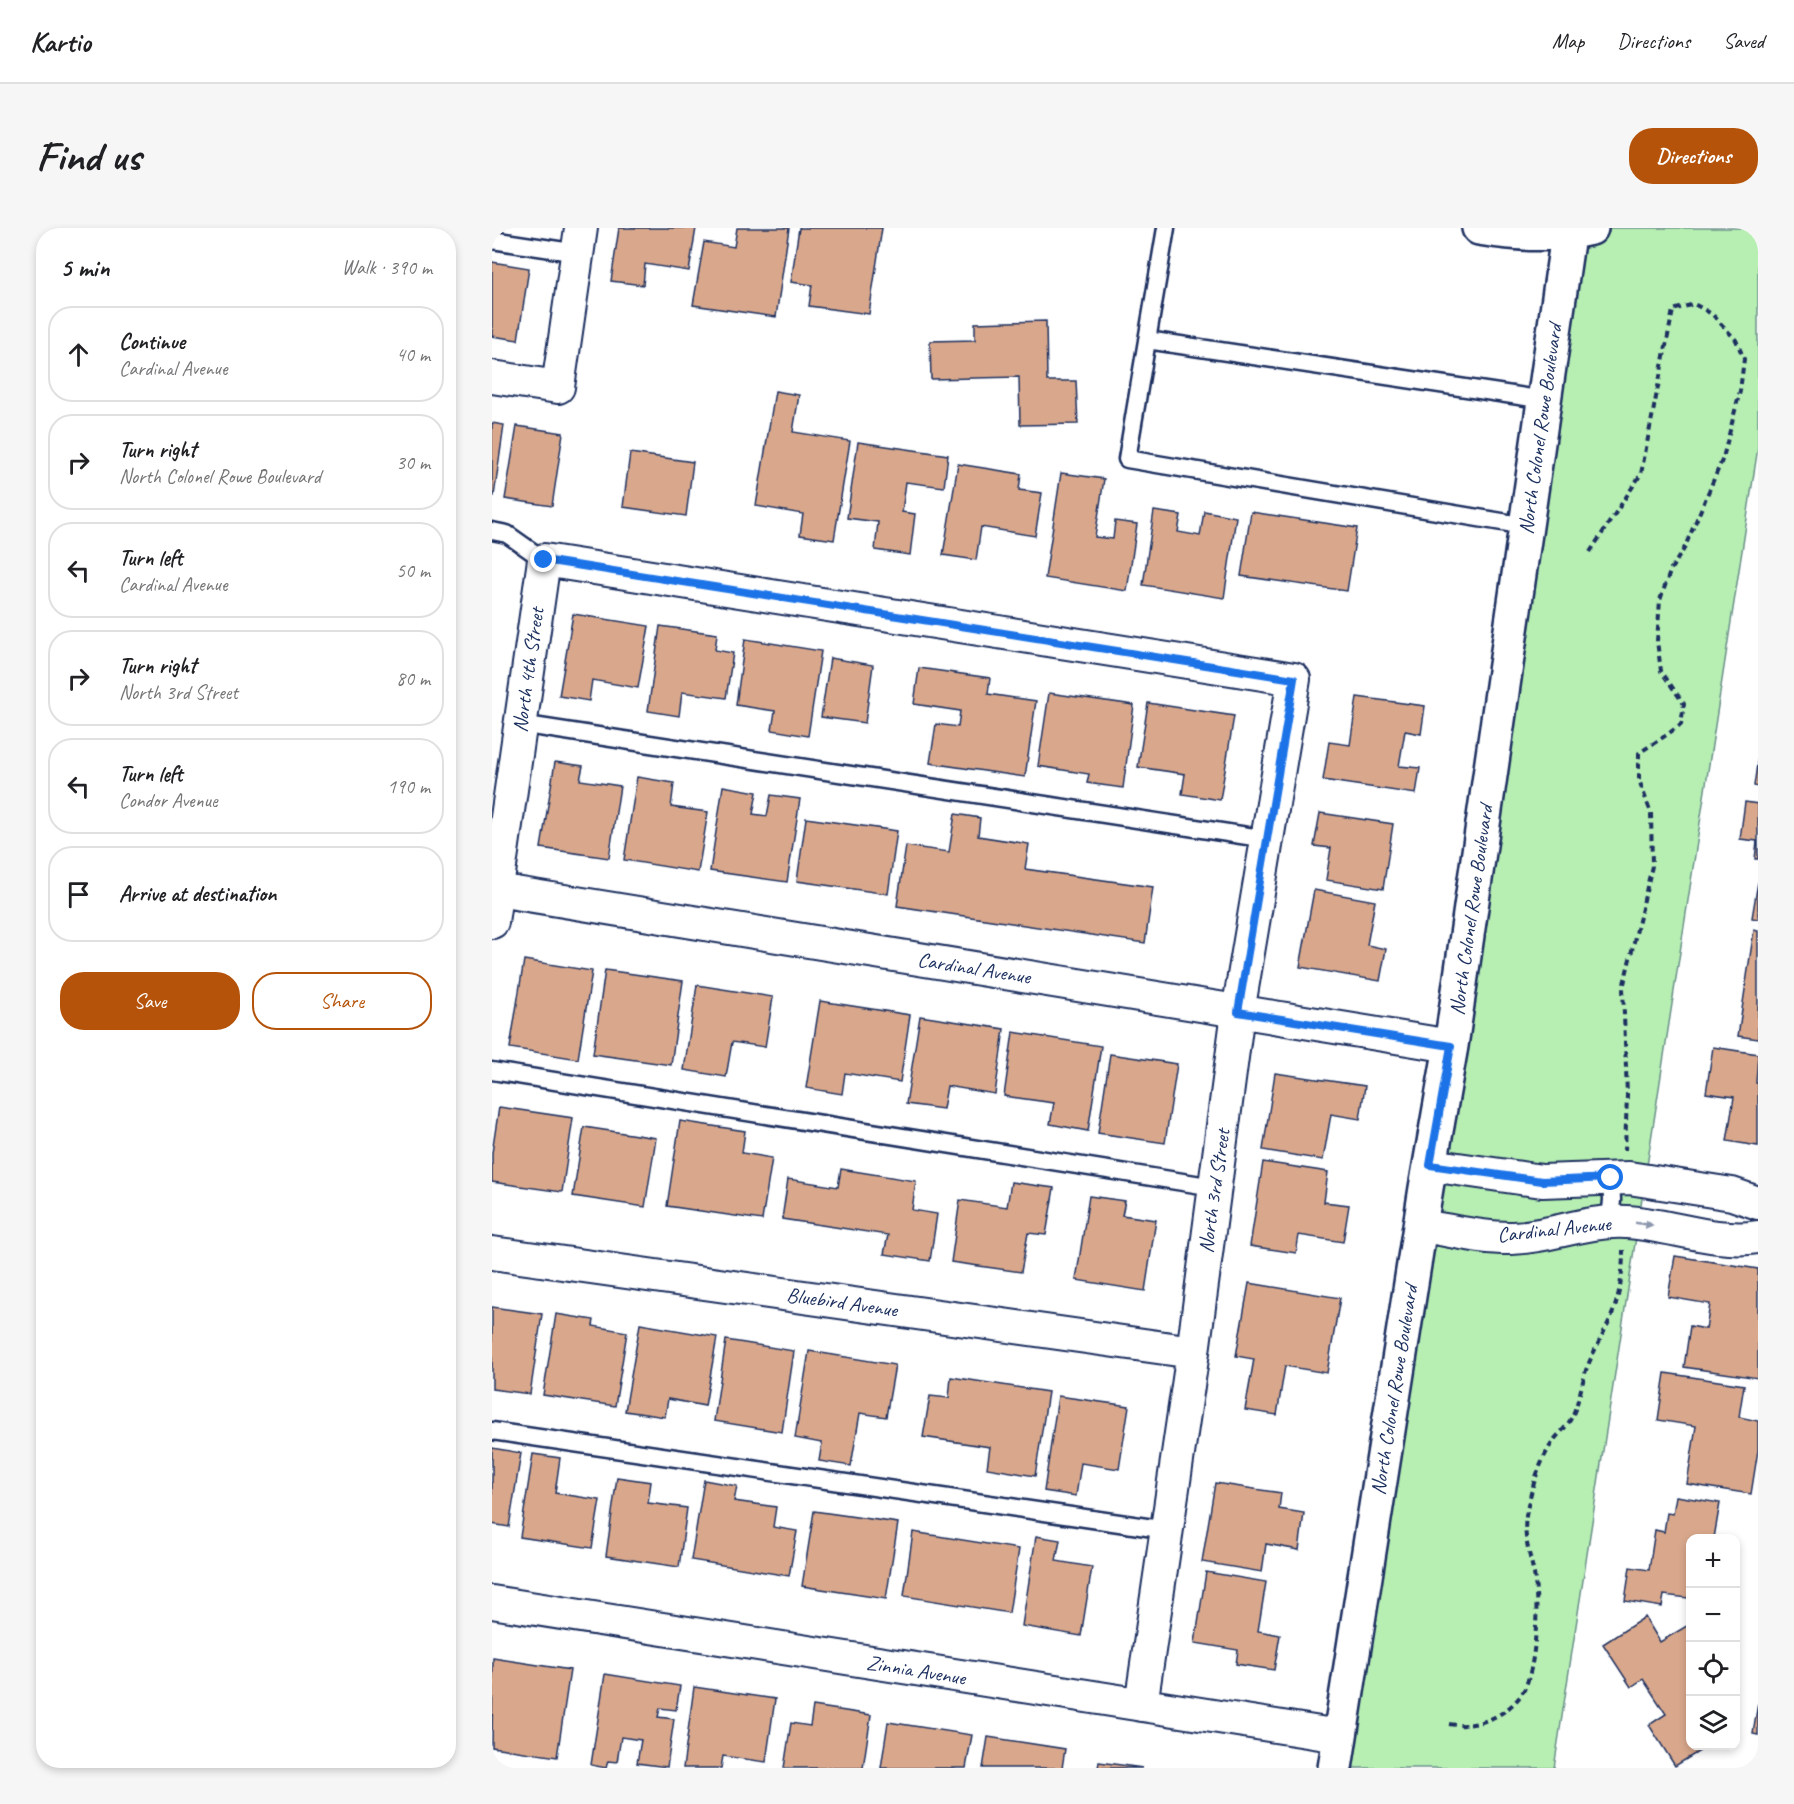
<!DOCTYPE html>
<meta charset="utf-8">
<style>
:root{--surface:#fff;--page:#f6f6f6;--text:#202124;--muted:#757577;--line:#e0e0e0;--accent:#b45309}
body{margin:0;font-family:Caveat,sans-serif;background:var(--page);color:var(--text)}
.controls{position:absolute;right:18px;bottom:18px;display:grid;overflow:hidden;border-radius:12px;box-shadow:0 3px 9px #0003}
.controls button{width:54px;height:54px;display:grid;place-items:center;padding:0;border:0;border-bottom:2px solid var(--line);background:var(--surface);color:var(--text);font:30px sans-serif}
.stop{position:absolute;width:18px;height:18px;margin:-14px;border:4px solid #1a73e8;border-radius:50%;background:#fff}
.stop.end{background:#1a73e8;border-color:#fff;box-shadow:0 2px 6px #0008}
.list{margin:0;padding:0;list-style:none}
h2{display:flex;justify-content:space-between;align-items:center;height:78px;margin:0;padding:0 24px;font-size:26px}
h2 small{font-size:20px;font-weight:400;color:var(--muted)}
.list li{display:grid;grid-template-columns:39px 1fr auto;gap:18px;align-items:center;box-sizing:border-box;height:96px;margin:0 12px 12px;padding:0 12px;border:2px solid var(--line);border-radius:24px}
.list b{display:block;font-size:22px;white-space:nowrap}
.list p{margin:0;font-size:20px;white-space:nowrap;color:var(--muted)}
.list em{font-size:20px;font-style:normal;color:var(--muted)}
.actions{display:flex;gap:12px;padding:18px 24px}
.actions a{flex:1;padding:14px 0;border:2px solid var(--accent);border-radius:24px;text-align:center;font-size:21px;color:var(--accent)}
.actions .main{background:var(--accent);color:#fff}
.icon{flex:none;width:33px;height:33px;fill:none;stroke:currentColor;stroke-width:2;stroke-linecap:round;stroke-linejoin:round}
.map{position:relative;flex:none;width:1266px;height:1540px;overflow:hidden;border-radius:24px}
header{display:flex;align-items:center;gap:36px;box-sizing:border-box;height:84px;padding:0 30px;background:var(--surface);border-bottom:2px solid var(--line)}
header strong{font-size:28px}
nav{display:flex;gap:33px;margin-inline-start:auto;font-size:21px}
.intro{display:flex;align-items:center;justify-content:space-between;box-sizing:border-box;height:144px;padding:0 36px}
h1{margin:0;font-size:42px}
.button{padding:15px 27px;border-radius:24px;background:var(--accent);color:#fff;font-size:21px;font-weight:700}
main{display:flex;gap:36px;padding:0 36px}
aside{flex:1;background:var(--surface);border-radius:24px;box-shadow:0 3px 9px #0003}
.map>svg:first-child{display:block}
</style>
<header>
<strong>Kartio</strong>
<nav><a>Map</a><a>Directions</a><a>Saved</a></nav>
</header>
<div class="intro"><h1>Find us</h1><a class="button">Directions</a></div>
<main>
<aside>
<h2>5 min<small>Walk · 390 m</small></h2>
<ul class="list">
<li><svg class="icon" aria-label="ahead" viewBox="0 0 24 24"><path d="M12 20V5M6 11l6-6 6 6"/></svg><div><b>Continue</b><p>Cardinal Avenue</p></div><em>40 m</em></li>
<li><svg class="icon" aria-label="right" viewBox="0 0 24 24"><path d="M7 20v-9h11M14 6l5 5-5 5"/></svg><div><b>Turn right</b><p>North Colonel Rowe Boulevard</p></div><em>30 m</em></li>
<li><svg class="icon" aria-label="left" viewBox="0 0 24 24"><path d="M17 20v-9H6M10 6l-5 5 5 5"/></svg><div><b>Turn left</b><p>Cardinal Avenue</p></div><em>50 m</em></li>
<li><svg class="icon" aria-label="right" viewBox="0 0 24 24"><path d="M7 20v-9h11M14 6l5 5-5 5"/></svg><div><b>Turn right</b><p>North 3rd Street</p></div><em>80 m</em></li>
<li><svg class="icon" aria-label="left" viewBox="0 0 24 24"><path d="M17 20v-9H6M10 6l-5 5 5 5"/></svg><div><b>Turn left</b><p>Condor Avenue</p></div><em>190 m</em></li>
<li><svg class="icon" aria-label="arrive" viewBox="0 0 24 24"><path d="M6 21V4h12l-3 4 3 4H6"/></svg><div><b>Arrive at destination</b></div></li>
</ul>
<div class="actions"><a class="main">Save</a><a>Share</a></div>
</aside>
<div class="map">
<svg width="1266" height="1540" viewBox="0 0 1266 1540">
<rect width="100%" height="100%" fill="#fff"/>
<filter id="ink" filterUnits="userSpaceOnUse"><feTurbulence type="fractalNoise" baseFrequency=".0167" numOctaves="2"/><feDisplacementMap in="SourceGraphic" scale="12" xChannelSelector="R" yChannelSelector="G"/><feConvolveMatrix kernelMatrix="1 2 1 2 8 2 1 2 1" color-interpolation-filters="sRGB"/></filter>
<g filter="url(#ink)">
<path fill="#b7efb3" stroke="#698f88" stroke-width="1.5" d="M 1095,0 L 1266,0 L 1266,219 L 1062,1540 L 855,1540 Z"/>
<path fill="#d9a88c" stroke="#1b2f5e" stroke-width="1.5" d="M 127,0 L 204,0 L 197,43 L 153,36 L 151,57 L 119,53 Z
M 245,0 L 297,0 L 284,89 L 201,77 L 212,14 L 242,19 Z
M 307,0 L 390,0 L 377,86 L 317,78 L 320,57 L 299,54 Z
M 0,34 L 37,40 L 26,112 L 0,108 Z
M 554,93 L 555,153 L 584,153 L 586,196 L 528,197 L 527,149 L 439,151 L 438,113 L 483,112 L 483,95 Z
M 283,163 L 307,167 L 301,204 L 358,213 L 342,312 L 308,307 L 311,286 L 264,278 Z
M 0,195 L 12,197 L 2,268 L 0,268 Z
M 25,198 L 71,205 L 60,278 L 13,271 Z
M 366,214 L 456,227 L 452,259 L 414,254 L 410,284 L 423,286 L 418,327 L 383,322 L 386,294 L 355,290 Z
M 138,225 L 201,234 L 194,288 L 131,279 Z
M 466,236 L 529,246 L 527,262 L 550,265 L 543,308 L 489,299 L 484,332 L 451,327 Z
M 569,245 L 612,251 L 603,309 L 621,311 L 623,293 L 645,296 L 635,363 L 553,350 Z
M 662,283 L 689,287 L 686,304 L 708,308 L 712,283 L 744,289 L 732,370 L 651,357 Z
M 759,284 L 865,300 L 855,363 L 749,348 Z
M 81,386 L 157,398 L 146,460 L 100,452 L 97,473 L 67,468 Z
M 168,398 L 225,406 L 223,422 L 241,425 L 234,470 L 190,464 L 187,488 L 156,483 Z
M 253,411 L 329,423 L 316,508 L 280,502 L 283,483 L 244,477 Z
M 338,430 L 381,437 L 373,495 L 329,489 Z
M 427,440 L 498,450 L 496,466 L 544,473 L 533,549 L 438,535 L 444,496 L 466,499 L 468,483 L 422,476 Z
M 557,465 L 642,477 L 631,560 L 595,555 L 597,546 L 546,538 Z
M 865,469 L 933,478 L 929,506 L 913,503 L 907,538 L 928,540 L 924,566 L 831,552 L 837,514 L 858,517 Z
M 656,475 L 742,488 L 728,572 L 690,566 L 693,546 L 646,539 Z
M 1266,529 L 1266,559 L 1262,558 Z
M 63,534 L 91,538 L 88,552 L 128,558 L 117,630 L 49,620 Z
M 145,549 L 182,555 L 179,579 L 216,584 L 206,644 L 132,632 Z
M 231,558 L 265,564 L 261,586 L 275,588 L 279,567 L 308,571 L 295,654 L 218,643 Z
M 1253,574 L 1266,576 L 1266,631 L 1263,631 L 1265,613 L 1248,611 Z
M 828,585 L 901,596 L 891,661 L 834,652 L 839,620 L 822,618 Z
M 463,586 L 488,590 L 486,608 L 537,616 L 533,641 L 661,659 L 653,715 L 405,678 L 414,618 L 457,624 Z
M 314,590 L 405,603 L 396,666 L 305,653 Z
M 1266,654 L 1266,691 L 1260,690 Z
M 822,662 L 883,673 L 875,717 L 894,721 L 888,753 L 808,739 Z
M 1262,702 L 1266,703 L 1266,811 L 1246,808 Z
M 32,732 L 100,743 L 86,831 L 18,820 Z
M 113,742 L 191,753 L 179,837 L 101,826 Z
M 205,757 L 281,769 L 273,819 L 240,814 L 234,849 L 192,842 Z
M 328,773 L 418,787 L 408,854 L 353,845 L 350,866 L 314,860 Z
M 428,788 L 512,801 L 503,866 L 455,858 L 451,881 L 414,876 Z
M 521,804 L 609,818 L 596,903 L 558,896 L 562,875 L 512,868 Z
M 1221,819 L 1266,826 L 1264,855 L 1266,855 L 1266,918 L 1235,913 L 1242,869 L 1214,865 Z
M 618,826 L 685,836 L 673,915 L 606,905 Z
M 783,845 L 873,858 L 868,891 L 839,886 L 831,932 L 771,922 Z
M 7,879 L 81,890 L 70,964 L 0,954 L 0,925 Z
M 188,893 L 253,903 L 250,925 L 280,930 L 270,992 L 175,978 Z
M 92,899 L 164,910 L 153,979 L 81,968 Z
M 771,934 L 836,944 L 832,974 L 857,977 L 851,1014 L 807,1007 L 804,1025 L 758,1018 Z
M 349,941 L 424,953 L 420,982 L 445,986 L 438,1033 L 392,1026 L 396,1007 L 290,991 L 296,951 L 346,959 Z
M 519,954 L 562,960 L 554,1007 L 536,1005 L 529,1044 L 459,1034 L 468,972 L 515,979 Z
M 597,968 L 633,973 L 630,987 L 664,992 L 653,1063 L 584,1052 Z
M 1183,1028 L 1266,1041 L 1266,1150 L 1192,1139 L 1198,1098 L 1214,1101 L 1218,1076 L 1176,1069 Z
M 757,1055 L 848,1070 L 835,1145 L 793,1138 L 785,1187 L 753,1182 L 762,1131 L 744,1128 Z
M 0,1079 L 50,1086 L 38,1166 L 0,1161 Z
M 64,1086 L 102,1092 L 101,1098 L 135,1104 L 123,1178 L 51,1167 Z
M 148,1096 L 225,1109 L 213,1178 L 176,1171 L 173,1189 L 133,1183 Z
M 234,1112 L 302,1123 L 290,1204 L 222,1193 Z
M 317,1123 L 403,1137 L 394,1189 L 368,1185 L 359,1238 L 327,1233 L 330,1215 L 303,1210 Z
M 1173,1145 L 1252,1157 L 1247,1189 L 1266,1193 L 1266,1222 L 1259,1266 L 1195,1256 L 1204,1198 L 1166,1192 Z
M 459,1149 L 556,1164 L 543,1248 L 495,1240 L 498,1219 L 431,1209 L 438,1168 L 457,1170 Z
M 566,1168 L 637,1178 L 627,1241 L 589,1235 L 584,1268 L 552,1263 Z
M 0,1220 L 29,1225 L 17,1299 L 0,1296 Z
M 41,1226 L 68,1230 L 63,1265 L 108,1272 L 100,1320 L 28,1309 Z
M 125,1249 L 159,1254 L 156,1275 L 195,1280 L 187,1339 L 114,1328 Z
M 212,1252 L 245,1258 L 242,1273 L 284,1279 L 281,1299 L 305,1303 L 297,1348 L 199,1332 Z
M 723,1255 L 789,1265 L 787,1281 L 812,1285 L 807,1322 L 774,1316 L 770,1344 L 710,1334 Z
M 1184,1268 L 1228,1275 L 1222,1310 L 1198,1310 L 1198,1362 L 1196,1370 L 1172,1367 L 1170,1379 L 1133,1373 L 1138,1339 L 1157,1342 L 1163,1302 L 1172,1304 L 1175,1285 L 1181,1286 Z
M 322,1283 L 406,1295 L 394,1371 L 310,1358 Z
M 421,1304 L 527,1321 L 517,1385 L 412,1368 Z
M 544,1308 L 568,1312 L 564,1333 L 600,1339 L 589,1408 L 530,1398 Z
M 714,1344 L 774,1354 L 766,1403 L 788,1407 L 782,1442 L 744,1436 L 746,1422 L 703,1415 Z
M 1153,1389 L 1168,1414 L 1198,1396 L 1198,1518 L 1216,1518 L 1183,1538 L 1157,1497 L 1174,1486 L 1151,1451 L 1139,1459 L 1111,1416 Z
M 1,1430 L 78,1442 L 65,1529 L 0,1519 Z
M 113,1446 L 188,1458 L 184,1482 L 168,1480 L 166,1489 L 182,1491 L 175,1539 L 145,1535 L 149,1512 L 129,1509 L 125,1534 L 116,1533 L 114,1540 L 99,1537 Z
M 202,1459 L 283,1471 L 274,1534 L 231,1528 L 229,1540 L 191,1540 Z
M 1266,1475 L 1266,1507 L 1261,1506 Z
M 321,1478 L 379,1487 L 371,1540 L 292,1540 L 299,1495 L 318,1498 Z
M 396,1494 L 480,1507 L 474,1540 L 389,1540 Z
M 496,1509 L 573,1521 L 570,1540 L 491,1540 Z
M 607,1534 L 651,1540 L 606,1540 Z"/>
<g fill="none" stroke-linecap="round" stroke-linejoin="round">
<defs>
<path id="lane" d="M 674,0 L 635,231 L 1034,298
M 0,12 L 86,25
M 655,112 L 1053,172
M 0,303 L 15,306 L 52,332
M 28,496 L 775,611
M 0,843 L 722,959
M 1118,993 L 1120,972 L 1119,950
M 0,1203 L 675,1302"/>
<path id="street" d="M 0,149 L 66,159 L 89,0
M 5,662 L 959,818
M 0,694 L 52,332 L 802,451 L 746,784 L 701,1124 L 649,1477
M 938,937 L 1050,953 L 1137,950 L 1240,966 L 1266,975
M 929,998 C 958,1002 990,1011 1020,1010 C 1060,1009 1092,992 1134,994 C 1177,996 1224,1016 1266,1009
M 0,1025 L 701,1124
M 0,1374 L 847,1508"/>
<path id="secondary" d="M 987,0 C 1023,6 1063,9 1099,0
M 843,1540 L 934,960 L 959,818 L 1077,0"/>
</defs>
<use href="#lane" stroke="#1b2f5e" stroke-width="21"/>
<use href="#street" stroke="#1b2f5e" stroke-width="36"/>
<use href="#secondary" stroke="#1b2f5e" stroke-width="38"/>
<path stroke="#1b2f5e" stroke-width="4" stroke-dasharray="6 4.5" stroke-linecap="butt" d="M 1098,324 L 1149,246 L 1181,82 L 1202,76 L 1220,86 L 1244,112 L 1252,131 L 1248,163 L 1231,230 L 1192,321 L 1179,341 L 1168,372 L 1165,413 L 1169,443 L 1192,476 L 1189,496 L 1176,506 L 1147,525 L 1147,552 L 1159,585 L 1160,638 L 1131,760 L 1135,867 L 1133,922
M 957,1496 C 983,1501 1013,1489 1029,1467 C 1045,1445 1047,1373 1042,1346 C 1038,1327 1031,1308 1034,1288 C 1038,1264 1047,1235 1060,1215 C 1064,1208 1072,1202 1077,1194 C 1086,1179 1089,1159 1094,1142 C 1101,1124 1111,1107 1119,1089 C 1128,1068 1131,1044 1131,1022"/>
<use href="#lane" stroke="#fff" stroke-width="16"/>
<use href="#street" stroke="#fff" stroke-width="32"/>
<use href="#secondary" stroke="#fff" stroke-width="33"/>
</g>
<defs><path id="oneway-solid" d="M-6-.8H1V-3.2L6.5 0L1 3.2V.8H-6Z" transform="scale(1.5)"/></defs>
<use fill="#8d97ae" href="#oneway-solid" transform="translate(1152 996) rotate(8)"/>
</g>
<g fill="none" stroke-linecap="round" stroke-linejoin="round" filter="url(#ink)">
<path stroke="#1a73e8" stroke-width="8" d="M 52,332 L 802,451 L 746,784 L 959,818 L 938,937 L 1050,953 L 1119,950"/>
</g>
<g text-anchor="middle" stroke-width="5" stroke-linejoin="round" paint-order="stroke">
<g font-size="21" fill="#1b2f5e" stroke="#fff">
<text transform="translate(1048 201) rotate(-82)" y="7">North Colonel Rowe Boulevard</text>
<text transform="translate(36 442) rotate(-82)" y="7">North 4th Street</text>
<text transform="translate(979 682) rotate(-82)" y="7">North Colonel Rowe Boulevard</text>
<text transform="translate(482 740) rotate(9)" y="7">Cardinal Avenue</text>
<text transform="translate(722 963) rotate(-82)" y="7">North 3rd Street</text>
<text transform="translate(1062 1001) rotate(-6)" y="7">Cardinal Avenue</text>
<text transform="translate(350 1074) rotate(8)" y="7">Bluebird Avenue</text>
<text transform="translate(902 1162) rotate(-81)" y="7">North Colonel Rowe Boulevard</text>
<text transform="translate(424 1442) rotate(9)" y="7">Zinnia Avenue</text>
</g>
</g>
</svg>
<div class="controls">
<button>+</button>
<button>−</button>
<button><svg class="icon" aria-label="locate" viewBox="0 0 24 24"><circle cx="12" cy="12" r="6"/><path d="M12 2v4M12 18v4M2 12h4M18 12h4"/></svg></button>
<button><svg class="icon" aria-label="layers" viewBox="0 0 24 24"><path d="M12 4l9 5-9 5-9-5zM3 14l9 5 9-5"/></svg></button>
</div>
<div class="stop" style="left:1119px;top:950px"></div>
<div class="stop end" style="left:52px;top:332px"></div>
</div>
</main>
